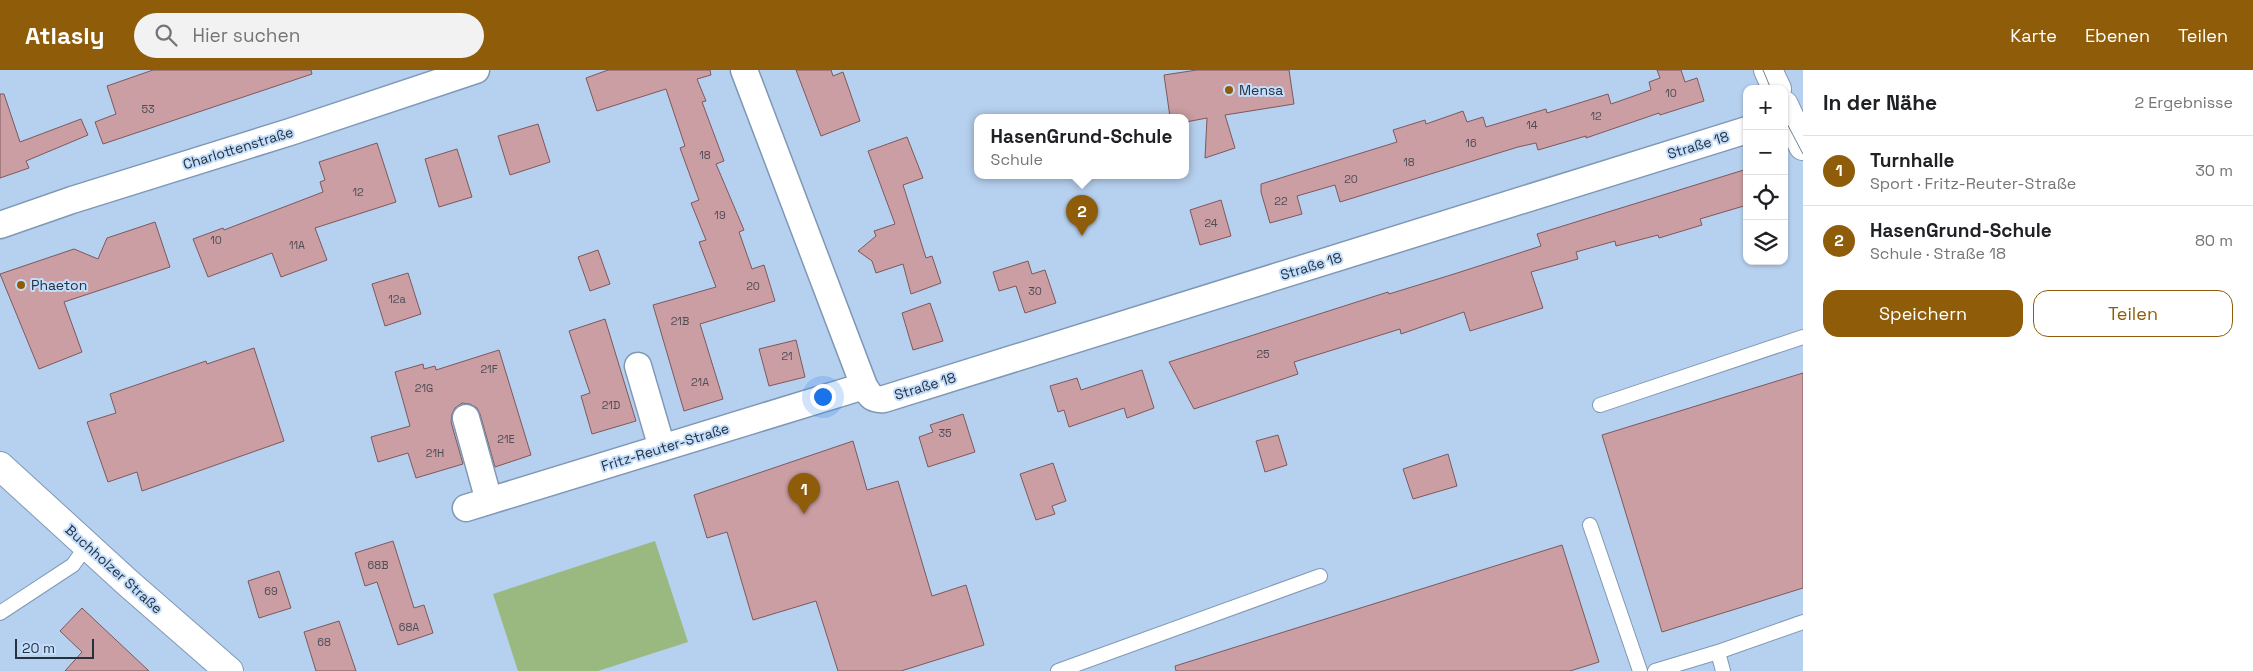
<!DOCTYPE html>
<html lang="de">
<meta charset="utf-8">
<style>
:root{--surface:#fff;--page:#f2f2f2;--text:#202124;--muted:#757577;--line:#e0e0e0;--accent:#8f5d0a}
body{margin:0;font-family:"Space Grotesk",sans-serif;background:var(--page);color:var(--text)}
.controls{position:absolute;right:15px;top:15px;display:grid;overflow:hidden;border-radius:10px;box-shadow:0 1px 4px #0004}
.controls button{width:45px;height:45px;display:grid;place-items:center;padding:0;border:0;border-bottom:1px solid var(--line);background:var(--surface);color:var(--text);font:25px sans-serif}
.scale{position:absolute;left:15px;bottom:12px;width:79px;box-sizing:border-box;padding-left:5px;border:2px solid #27313d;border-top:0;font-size:14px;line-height:18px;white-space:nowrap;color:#27313d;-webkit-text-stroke:4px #c3defd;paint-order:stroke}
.you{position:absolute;left:822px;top:326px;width:18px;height:18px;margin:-12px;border:4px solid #fff;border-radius:50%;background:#1a73e8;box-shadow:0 0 0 8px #1a73e833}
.badge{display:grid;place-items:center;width:32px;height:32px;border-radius:50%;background:var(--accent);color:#fff;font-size:16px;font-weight:700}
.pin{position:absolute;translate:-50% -41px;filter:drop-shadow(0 1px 2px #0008)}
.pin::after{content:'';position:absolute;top:26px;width:18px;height:15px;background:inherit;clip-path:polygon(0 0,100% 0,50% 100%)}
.popup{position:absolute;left:974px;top:44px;width:215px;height:65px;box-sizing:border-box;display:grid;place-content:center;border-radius:10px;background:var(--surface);filter:drop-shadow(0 1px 4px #0005);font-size:16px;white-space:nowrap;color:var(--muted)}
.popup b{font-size:19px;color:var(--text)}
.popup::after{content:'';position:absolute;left:50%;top:100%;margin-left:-10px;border:10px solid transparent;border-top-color:var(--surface)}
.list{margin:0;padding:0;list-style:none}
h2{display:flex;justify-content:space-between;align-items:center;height:65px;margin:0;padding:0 20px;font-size:21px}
h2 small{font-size:16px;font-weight:400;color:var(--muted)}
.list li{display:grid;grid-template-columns:32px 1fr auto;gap:15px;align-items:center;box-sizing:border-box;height:70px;padding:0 20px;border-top:1px solid var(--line)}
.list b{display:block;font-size:19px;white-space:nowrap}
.list p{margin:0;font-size:16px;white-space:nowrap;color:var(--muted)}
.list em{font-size:16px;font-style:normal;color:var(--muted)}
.actions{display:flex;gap:10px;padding:15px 20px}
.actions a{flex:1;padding:11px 0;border:1px solid var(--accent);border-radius:15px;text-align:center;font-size:18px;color:var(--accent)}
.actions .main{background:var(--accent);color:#fff}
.icon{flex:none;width:28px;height:28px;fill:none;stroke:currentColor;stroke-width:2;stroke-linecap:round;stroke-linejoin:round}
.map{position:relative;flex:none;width:1803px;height:601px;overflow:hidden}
header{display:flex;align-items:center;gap:30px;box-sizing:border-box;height:70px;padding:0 25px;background:var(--accent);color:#fff}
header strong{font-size:24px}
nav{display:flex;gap:28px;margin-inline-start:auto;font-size:18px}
.search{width:350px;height:45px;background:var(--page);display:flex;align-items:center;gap:12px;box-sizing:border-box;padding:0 18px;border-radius:28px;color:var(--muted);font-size:19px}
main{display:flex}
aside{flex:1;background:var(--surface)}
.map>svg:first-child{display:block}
</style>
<header>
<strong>Atlasly</strong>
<div class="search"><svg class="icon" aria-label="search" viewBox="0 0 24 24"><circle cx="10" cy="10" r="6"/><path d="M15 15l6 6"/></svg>Hier suchen</div>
<nav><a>Karte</a><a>Ebenen</a><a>Teilen</a></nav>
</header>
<main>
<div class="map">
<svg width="1803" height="601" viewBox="0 0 1803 601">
<rect width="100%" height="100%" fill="#b6d0ef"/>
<path fill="#99b981" d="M 655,471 L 688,572 L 598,601 L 518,601 L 493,524 Z"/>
<path fill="#ca9ea2" stroke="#7e585c" d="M 153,0 L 311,0 L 312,4 L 103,74 L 95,52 L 116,44 L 107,16 Z
M 608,0 L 710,0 L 711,5 L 697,9 L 706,31 L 702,32 L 724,91 L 716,94 L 744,160 L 739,162 L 752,199 L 764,195 L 775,231 L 700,254 L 723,329 L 684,341 L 653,235 L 716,217 L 699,172 L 706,170 L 691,133 L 699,130 L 680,78 L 685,76 L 666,19 L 597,41 L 586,8 Z
M 796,0 L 831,0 L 833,6 L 843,2 L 860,51 L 821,66 Z
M 1197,0 L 1289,0 L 1294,34 L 1225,45 L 1235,78 L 1205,88 L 1207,48 L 1186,52 L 1186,47 L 1170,47 L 1164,5 Z
M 1657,0 L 1681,0 L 1685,12 L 1697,8 L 1704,31 L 1660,45 L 1659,43 L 1586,68 L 1586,66 L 1538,80 L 1536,73 L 1518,77 L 1340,132 L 1335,115 L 1297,126 L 1302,144 L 1270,153 L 1261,122 L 1261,114 L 1397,72 L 1393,60 L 1425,50 L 1426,54 L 1463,41 L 1467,52 L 1483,47 L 1486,57 L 1546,39 L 1547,43 L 1608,24 L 1611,34 L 1651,20 L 1649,12 L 1660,8 Z
M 0,24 L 4,24 L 20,72 L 81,49 L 88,65 L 26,91 L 29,98 L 0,108 Z
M 538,54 L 550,92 L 510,105 L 498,66 Z
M 907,67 L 923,108 L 903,115 L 926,188 L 932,186 L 941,213 L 911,224 L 903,194 L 876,203 L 872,191 L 858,181 L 876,166 L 874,161 L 895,154 L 868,81 Z
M 377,73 L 396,132 L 315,158 L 327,190 L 281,207 L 272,183 L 208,207 L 193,169 L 223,158 L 224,160 L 323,122 L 320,112 L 325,110 L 319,92 Z
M 457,79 L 472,127 L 439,137 L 425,89 Z
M 1747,99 L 1747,135 L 1700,149 L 1702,155 L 1659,168 L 1658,165 L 1616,176 L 1615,171 L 1576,182 L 1578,189 L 1531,202 L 1543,238 L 1470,261 L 1464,242 L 1401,264 L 1400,259 L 1294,292 L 1298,304 L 1194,339 L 1169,292 L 1388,222 L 1389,224 L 1454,204 L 1541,176 L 1537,164 Z
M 1221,130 L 1231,166 L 1200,175 L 1190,140 Z
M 155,152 L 170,197 L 64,232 L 82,282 L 39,299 L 0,204 L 74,179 L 98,189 L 107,168 Z
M 598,180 L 610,214 L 590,221 L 578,187 Z
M 1028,191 L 1032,204 L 1045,200 L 1056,233 L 1025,243 L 1016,216 L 999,221 L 993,202 Z
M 408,203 L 421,244 L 385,256 L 372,214 Z
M 930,233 L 943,271 L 913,280 L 902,243 Z
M 605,249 L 636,351 L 592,364 L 581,326 L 590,323 L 569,261 Z
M 796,270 L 805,307 L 769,316 L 759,279 Z
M 254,278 L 284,371 L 142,421 L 137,402 L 108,412 L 87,352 L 116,343 L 110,324 L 206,291 L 207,294 Z
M 499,280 L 531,385 L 495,397 L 480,344 L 477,338 L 470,334 L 462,333 L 455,338 L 452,344 L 451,352 L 463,394 L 416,408 L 408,383 L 378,392 L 371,367 L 410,356 L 395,302 L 423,294 L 424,299 L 435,296 L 436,300 Z
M 1142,300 L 1154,338 L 1127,348 L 1124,338 L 1069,357 L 1064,340 L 1058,342 L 1050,316 L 1077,308 L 1081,320 Z
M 1803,303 L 1803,518 L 1662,562 L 1602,365 Z
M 963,344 L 975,382 L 928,397 L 919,367 L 933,362 L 930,355 Z
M 1278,365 L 1287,395 L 1265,402 L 1256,371 Z
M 853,371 L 867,420 L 898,411 L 932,526 L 966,515 L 984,575 L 901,601 L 838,601 L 816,531 L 753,550 L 727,462 L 707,468 L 694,425 Z
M 1448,384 L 1457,416 L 1413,429 L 1403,399 Z
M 1053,393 L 1066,431 L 1052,436 L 1055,444 L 1036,450 L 1020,404 Z
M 393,471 L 414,538 L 424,535 L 433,563 L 398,575 L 377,512 L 365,516 L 355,483 Z
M 1562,475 L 1599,592 L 1570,601 L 1176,601 L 1175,596 Z
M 279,501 L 291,538 L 259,548 L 248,511 Z
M 82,538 L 149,601 L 65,601 L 82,582 L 60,561 Z
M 339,551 L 356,601 L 316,601 L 304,562 Z"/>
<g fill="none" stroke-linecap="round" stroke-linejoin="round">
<defs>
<path id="service" d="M 1600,335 L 1803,267
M 1590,455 L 1640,601
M 0,543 L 73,495 L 87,475
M 1718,582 L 1723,601
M 1058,601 L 1320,506
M 1655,601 L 1718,582 L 1803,552"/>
<path id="minor" d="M 744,0 L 864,316 C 870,326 872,330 884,329 L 1747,60
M 0,155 L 72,130 L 290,62 L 476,0
M 638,296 L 662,378
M 466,348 L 489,431
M 466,438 L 864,316"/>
<path id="tertiary" d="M 1768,0 L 1777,19
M 1784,35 L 1803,76
M 0,396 L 128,513 L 229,601"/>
</defs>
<use href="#service" stroke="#7f98b5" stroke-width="16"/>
<use href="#minor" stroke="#7f98b5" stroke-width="29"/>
<use href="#tertiary" stroke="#7f98b5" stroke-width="30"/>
<use href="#service" stroke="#fff" stroke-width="14"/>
<use href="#minor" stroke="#fff" stroke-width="26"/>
<use href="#tertiary" stroke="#fff" stroke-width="28"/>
<path stroke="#708298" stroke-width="1" d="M 1763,0 L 1771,19
M 1784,48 L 1803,84"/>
</g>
<g fill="#8f5d0a" stroke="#c3defd" stroke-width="2">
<circle cx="1229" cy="20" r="5"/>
<circle cx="21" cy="215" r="5"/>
</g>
<g text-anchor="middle" stroke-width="4" stroke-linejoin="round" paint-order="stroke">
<g font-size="11" fill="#504c56">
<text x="1671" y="27">10</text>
<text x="148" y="43">53</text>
<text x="1596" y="50">12</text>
<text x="1532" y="59">14</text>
<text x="1471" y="77">16</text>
<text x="705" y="89">18</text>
<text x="1409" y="96">18</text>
<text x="1351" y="113">20</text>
<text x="358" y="126">12</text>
<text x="1281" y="135">22</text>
<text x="720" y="149">19</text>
<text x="1211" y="157">24</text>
<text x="216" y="174">10</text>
<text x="297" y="179">11A</text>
<text x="753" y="220">20</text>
<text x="1035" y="225">30</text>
<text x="397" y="233">12a</text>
<text x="680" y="255">21B</text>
<text x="1263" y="288">25</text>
<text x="787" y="290">21</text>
<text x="489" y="303">21F</text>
<text x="700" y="316">21A</text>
<text x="424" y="322">21G</text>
<text x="611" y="339">21D</text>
<text x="945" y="367">35</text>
<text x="506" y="373">21E</text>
<text x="435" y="387">21H</text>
<text x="378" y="499">68B</text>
<text x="271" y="525">69</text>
<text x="409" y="561">68A</text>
<text x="324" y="576">68</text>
</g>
<g font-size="14" fill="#27313d" stroke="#c3defd" text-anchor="start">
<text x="1239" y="25">Mensa</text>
<text x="31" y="220">Phaeton</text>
</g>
<g font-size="14" fill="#27313d" stroke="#c3defd">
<text transform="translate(1698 75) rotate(-17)" y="5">Straße 18</text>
<text transform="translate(238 78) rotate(-17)" y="5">Charlottenstraße</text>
<text transform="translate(1311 196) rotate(-17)" y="5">Straße 18</text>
<text transform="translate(925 316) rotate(-17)" y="5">Straße 18</text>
<text transform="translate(665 377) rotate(-17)" y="5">Fritz-Reuter-Straße</text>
<text transform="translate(114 499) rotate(42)" y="5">Buchholzer Straße</text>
</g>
</g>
</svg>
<div class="controls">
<button>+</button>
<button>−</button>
<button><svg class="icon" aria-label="locate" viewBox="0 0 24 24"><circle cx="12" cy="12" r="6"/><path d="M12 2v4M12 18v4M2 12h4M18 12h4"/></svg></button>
<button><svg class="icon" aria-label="layers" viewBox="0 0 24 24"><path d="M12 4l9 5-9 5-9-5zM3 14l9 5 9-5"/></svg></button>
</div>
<div class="scale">20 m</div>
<div class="you"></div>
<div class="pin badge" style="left:804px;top:444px">1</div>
<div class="pin badge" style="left:1082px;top:166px">2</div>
<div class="popup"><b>HasenGrund-Schule</b>Schule</div>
</div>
<aside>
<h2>In der Nähe<small>2 Ergebnisse</small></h2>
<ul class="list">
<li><span class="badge">1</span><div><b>Turnhalle</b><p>Sport · Fritz-Reuter-Straße</p></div><em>30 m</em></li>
<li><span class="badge">2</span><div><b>HasenGrund-Schule</b><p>Schule · Straße 18</p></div><em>80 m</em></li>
</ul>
<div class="actions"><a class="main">Speichern</a><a>Teilen</a></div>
</aside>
</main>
